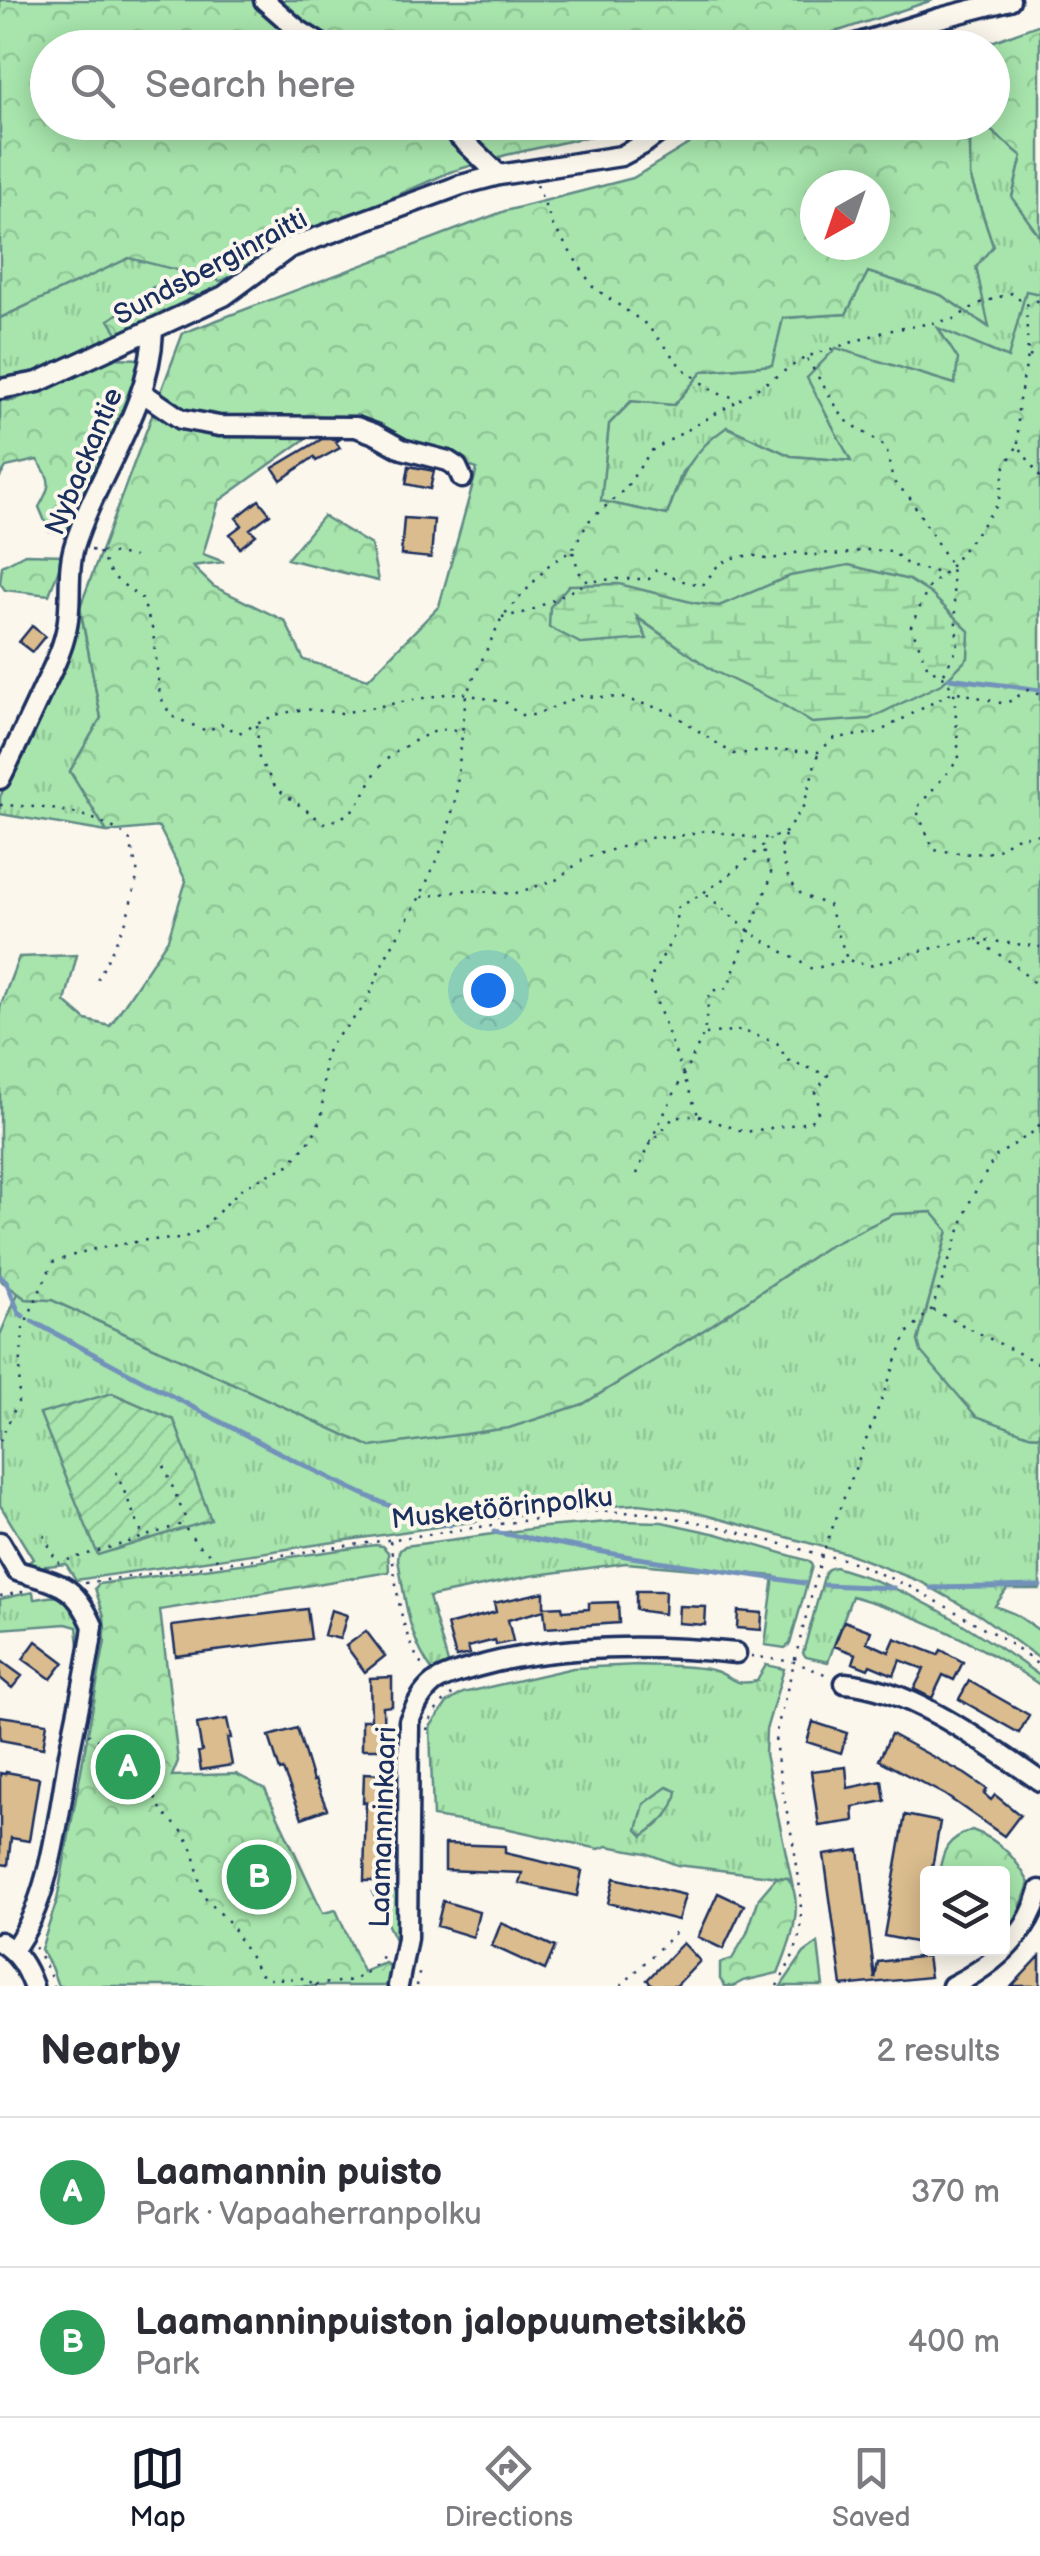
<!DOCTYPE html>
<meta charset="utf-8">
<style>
:root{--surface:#fff;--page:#f7f7f7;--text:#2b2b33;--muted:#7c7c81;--line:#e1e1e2;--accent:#111827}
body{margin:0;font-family:"Balsamiq Sans",sans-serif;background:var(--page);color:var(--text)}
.controls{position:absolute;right:30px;bottom:30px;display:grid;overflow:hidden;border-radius:10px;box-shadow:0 5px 25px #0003}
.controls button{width:90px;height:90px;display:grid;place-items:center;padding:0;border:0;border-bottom:2px solid var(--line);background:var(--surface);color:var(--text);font:50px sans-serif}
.compass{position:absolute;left:800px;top:170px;width:90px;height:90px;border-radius:50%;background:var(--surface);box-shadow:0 5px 25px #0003;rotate:220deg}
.you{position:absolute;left:488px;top:990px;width:35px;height:35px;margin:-25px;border:8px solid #fff;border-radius:50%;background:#1a73e8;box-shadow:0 0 0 15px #1a73e833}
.badge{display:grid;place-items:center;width:65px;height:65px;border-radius:50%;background:var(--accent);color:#fff;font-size:32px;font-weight:700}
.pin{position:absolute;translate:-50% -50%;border:5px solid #fff;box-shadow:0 2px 10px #0006}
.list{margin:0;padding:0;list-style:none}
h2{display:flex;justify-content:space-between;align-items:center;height:130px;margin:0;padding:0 40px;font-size:42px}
h2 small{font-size:32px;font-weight:400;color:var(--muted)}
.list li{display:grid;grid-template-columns:65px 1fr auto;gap:30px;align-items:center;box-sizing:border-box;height:150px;padding:0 40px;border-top:2px solid var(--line)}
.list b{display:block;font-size:38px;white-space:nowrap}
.list p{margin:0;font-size:32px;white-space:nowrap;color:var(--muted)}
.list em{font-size:32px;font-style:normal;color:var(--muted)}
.icon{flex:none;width:55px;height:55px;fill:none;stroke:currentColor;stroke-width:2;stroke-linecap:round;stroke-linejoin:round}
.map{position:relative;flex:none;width:1040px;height:1986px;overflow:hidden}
.search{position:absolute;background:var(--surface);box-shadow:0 5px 25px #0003;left:30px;right:30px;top:30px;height:110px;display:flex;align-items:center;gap:25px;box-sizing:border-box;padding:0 35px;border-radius:55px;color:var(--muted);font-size:38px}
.sheet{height:430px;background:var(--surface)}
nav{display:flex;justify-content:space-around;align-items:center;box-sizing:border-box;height:140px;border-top:2px solid var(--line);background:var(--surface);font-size:28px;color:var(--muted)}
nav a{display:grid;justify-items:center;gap:5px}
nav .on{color:var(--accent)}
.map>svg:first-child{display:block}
</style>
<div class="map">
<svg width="1040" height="1986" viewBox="0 0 1040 1986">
<defs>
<pattern id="grass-tufts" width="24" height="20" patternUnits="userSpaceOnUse" patternTransform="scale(2.5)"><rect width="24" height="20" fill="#a7e5ac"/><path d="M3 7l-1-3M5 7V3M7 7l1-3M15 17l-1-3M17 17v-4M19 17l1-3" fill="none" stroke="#8fc596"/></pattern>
<pattern id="forest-crowns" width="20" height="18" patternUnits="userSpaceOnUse" patternTransform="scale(2.5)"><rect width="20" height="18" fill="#a7e5ac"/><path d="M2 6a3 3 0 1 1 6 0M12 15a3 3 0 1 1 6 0" fill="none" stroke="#8fc596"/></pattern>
<pattern id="wetland-marsh" width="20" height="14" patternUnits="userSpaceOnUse" patternTransform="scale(2.5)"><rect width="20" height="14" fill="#a7e5ac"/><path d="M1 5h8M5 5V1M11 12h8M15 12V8" fill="none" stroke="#8fc596"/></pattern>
<pattern id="garden-furrows" width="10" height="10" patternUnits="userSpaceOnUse" patternTransform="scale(2.5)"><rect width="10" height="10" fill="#a7e5ac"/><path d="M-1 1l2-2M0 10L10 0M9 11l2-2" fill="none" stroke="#8fc596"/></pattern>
</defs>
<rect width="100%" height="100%" fill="#fbf7ec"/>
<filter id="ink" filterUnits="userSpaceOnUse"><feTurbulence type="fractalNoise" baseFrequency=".01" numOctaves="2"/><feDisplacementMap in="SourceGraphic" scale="20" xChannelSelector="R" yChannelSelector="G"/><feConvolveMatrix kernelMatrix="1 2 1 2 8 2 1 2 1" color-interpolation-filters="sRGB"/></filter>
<g filter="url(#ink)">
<path fill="url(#grass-tufts)" stroke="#618a85" stroke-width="2.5" d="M 970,123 L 982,123 L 1022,156 L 1012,197 L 1040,237 L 1040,294 L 1026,292 L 1009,358 L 940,330 L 959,359 L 955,384 L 808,378 L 852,461 L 791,456 L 727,427 L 682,472 L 667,515 L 600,501 L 609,424 L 632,401 L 674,405 L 703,371 L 771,365 L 783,318 L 846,314 L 868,272 L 941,295 L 987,326 L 976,266 L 993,245 L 970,176 Z
M 129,257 L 221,281 L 251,267 L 219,293 L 20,382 L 0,384 L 0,318 Z
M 80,607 L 101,718 L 70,772 L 107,832 L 0,814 L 0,797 L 65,657 Z
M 932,1212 L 948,1230 L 918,1341 L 1029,1435 L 1040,1436 L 1040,1589 L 1007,1589 L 995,1606 L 1015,1614 L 1040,1631 L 1040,1659 L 981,1616 L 921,1582 L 850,1554 L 686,1510 L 639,1504 L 551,1510 L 76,1580 L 66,1564 L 27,1568 L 24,1566 L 33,1559 L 0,1505 L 0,1335 L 18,1293 L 26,1299 L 52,1300 L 371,1447 L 583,1404 L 707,1328 L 825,1248 L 894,1214 Z
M 620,1521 L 662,1522 L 717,1534 L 809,1561 L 812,1566 L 790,1644 L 785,1648 L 765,1645 L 774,1576 L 626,1563 L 530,1576 L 429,1597 L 450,1670 L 434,1673 C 408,1639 405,1599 398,1559 L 399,1551 L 405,1546 L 545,1527 Z
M 835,1567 C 912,1589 968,1625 1033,1671 L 1040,1676 L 1040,1685 C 982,1645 920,1615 852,1596 L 828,1662 L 806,1657 L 803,1653 L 825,1573 L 828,1569 Z
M 33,1592 L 34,1599 C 42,1599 51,1595 59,1597 C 85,1601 85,1633 80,1653 L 77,1627 L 66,1624 L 0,1629 L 0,1599 Z
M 638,1665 C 659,1666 692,1665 712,1670 C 733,1675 729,1687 757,1681 L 766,1665 L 784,1669 L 766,1730 L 765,1754 L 793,1887 L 787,1878 L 677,1865 L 646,1853 L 607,1846 L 599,1849 L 505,1828 L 433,1817 L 430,1727 L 447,1703 L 463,1693 L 573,1668 Z
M 398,1891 L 397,1944 L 372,1892 Z
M 818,1943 L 823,1986 L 781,1986 L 804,1953 Z"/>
<path fill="url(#forest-crowns)" stroke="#618a85" stroke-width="2.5" fill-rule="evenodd" d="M 0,0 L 933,0 L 790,47 L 48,48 L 48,122 L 631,123 L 619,130 L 506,155 L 450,172 L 282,246 L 251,267 L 221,281 L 129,258 L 0,318 Z
M 1040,24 L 1040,237 L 1012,198 L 1022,156 L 982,123 L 992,122 L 992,48 L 978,47 Z
M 723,123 L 970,123 L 970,176 L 993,246 L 976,267 L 989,327 L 941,295 L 868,272 L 846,314 L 783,318 L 772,365 L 703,371 L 674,405 L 631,401 L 609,424 L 601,501 L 667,515 C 681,476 690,452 727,427 L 791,456 L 851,461 L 807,378 L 836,348 L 955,384 L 958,359 L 938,328 L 1008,358 L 1026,291 L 1040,294 L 1040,1436 L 1029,1435 L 976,1416 L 921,1352 L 918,1341 L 948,1231 L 932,1212 L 894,1214 L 825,1248 L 707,1328 L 583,1404 L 509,1428 L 371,1447 L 52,1300 L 26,1299 L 0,1280 L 0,1007 L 19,957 L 77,955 L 65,1002 L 86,1020 L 110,1026 L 168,939 L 186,881 L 159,827 L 107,832 L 70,771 L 101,718 L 80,607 L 183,333 L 505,211 L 633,178 ZM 815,185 L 875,185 L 875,245 L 815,245 ZM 333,419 L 477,469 L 439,606 L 368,679 L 304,660 L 285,621 L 213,586 L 192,566 L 224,562 L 203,554 L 219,501 ZM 719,606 L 678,646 L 635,616 Z
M 153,287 L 204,297 L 119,336 L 109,320 Z
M 112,358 L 142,359 L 72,536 L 49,531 L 39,507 C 51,486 53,480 37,460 L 6,467 L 0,477 L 0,400 L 12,401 Z
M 323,516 L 371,545 L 378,581 L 287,559 Z
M 25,554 L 64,555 L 49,595 L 5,590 L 0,583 L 2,566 Z
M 375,1545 L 382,1546 L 388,1552 L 389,1572 L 160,1610 L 178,1761 L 172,1776 L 236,1774 L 265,1789 L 323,1913 L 336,1910 L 363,1972 L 385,1963 L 394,1969 L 390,1986 L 58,1986 L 51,1967 L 41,1949 L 57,1900 L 105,1641 L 104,1616 L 95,1588 L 99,1584 Z
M 667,1787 L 677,1791 C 675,1812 660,1824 643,1836 L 637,1830 L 644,1804 Z
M 972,1830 C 1000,1840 1016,1858 1029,1883 C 1023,1902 1016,1922 1003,1937 L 1002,1874 L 939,1873 C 943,1849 947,1839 972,1830 Z
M 776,1878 L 788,1878 C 806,1905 789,1946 778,1973 L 743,1981 L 734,1986 L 725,1986 L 720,1979 L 720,1963 L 732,1959 L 747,1933 L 759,1898 Z"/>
<path fill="url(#wetland-marsh)" stroke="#618a85" stroke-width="2.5" d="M 849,565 L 909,580 L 931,594 L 969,631 L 968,658 L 943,683 L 869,719 L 812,723 L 780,703 L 712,670 L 637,617 L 647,639 L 582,644 L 549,627 L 550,607 L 569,585 L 619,584 L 695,603 L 719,606 L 790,576 Z"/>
<path fill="url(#garden-furrows)" stroke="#618a85" stroke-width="2.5" d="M 112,1393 L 174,1420 L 211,1520 L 98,1555 L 40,1414 Z"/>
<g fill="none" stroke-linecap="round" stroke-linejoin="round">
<path stroke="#7392ba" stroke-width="5" d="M 949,678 L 1040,690
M 0,1276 L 6,1281 L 19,1313 L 23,1316
M 32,1321 C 122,1369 211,1418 302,1464 C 346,1486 403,1516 450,1525
M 494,1532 L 631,1557 L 804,1583
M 825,1585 L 894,1588
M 931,1588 L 1040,1586"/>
</g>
<path fill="#dabc8e" stroke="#1b2f5e" stroke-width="2.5" d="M 322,439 L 340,439 L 336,442 L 340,448 L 316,461 L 314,457 L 281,480 L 273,468 Z
M 409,466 L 434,471 L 430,489 L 406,484 Z
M 259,500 L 270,514 L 250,529 L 256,535 L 240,548 L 230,534 L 242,525 L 236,518 Z
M 404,518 L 434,520 L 431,558 L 401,555 Z
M 32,626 L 45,636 L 32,652 L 19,642 Z
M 636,1591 L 665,1591 L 664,1614 L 636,1610 Z
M 544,1592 L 544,1607 L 562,1606 L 563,1611 L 589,1609 L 589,1603 L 618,1602 L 619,1623 L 546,1628 L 544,1610 L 508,1620 L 513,1641 L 496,1645 L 495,1640 L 468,1647 L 470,1654 L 456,1657 L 447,1625 L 496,1612 L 494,1603 Z
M 679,1606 L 706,1607 L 705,1625 L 678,1623 Z
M 307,1609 L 311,1639 L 176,1656 L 172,1626 Z
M 331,1610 L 347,1615 L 340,1639 L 324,1635 Z
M 738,1611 L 762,1613 L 761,1630 L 737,1628 Z
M 844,1621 L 871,1631 L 867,1642 L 889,1652 L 895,1638 L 938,1655 L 941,1650 L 963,1662 L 954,1680 L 943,1675 L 932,1698 L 914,1689 L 924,1669 L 900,1660 L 894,1675 L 870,1665 L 868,1669 L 853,1663 L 856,1654 L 834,1646 Z
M 366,1631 L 385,1656 L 365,1672 L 346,1646 Z
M 36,1641 L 64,1662 L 51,1679 L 23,1659 Z
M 0,1660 L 22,1676 L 12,1688 L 0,1678 Z
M 392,1677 L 392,1706 L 383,1707 L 384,1749 L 362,1749 L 362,1720 L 371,1720 L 370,1678 Z
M 969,1681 L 1029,1715 L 1019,1733 L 959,1699 Z
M 0,1716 L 47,1723 L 43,1748 L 0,1740 Z
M 227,1719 L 231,1738 L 227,1738 L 232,1765 L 201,1770 L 198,1752 L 202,1751 L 197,1724 Z
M 813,1722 L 847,1733 L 841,1753 L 807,1742 Z
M 297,1728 L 313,1781 L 315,1780 L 327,1809 L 302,1818 L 283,1770 L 280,1771 L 269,1736 Z
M 891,1734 L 965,1774 L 987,1789 L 984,1794 L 991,1800 L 995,1795 L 1020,1815 L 1004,1836 L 945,1795 L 879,1760 Z
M 846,1767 L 848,1788 L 882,1781 L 885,1801 L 853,1807 L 854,1821 L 819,1826 L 811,1771 Z
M 6,1772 L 39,1778 L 29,1841 L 11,1838 L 8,1865 L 0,1864 L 0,1773 L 5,1774 Z
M 364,1773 L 384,1774 L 384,1814 L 386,1814 L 385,1881 L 364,1881 L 366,1802 L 363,1802 Z
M 905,1815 L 940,1822 L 931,1874 L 928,1874 L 928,1896 L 920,1943 L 884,1936 Z
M 445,1844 L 505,1846 L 505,1853 L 582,1871 L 577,1896 L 519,1883 L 522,1873 L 445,1870 Z
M 859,1850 L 875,1979 L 878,1962 L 927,1956 L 930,1977 L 842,1986 L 824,1855 Z
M 614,1878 L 685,1895 L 678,1920 L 608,1903 Z
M 718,1893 L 744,1905 L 723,1949 L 698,1937 Z
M 443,1901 L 479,1912 L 473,1937 L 437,1926 Z
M 501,1923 L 555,1947 L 545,1970 L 492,1946 Z
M 683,1943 L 700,1961 L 676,1986 L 654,1986 L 647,1980 Z
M 1040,1956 L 1040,1986 L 1012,1986 Z"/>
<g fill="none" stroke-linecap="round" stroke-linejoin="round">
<defs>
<path id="minor" d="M 264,0 L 297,29 L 327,48
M 843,48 L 940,18 L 1010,0
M 444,122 L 499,175
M 0,389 L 38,382 L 224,296 L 289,248 L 461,185 L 499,175 L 621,156 L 642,145 L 673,122
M 143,393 L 181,419 L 219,426 L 356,427 L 375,434 L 402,449 L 448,461 L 457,467 L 462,478
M 0,779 C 15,750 29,719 43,689 C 52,670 62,651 66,631 C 73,604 66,574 74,547 C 97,473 150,410 153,331
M 0,1542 L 17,1571 C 59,1584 74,1583 93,1626 C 88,1668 78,1708 70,1749 C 59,1810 51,1901 13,1950
M 845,1683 C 911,1688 986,1744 1040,1781
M 0,1942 C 18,1953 26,1967 33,1986
M 398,1986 L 407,1938 L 409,1721 C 415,1708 421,1693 434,1683 C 445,1675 463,1671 476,1667 C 555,1644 655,1645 736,1653
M 952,1986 C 994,1965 1028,1936 1040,1890"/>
</defs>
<use href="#minor" stroke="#1b2f5e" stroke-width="25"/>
<path stroke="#1b2f5e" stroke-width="2.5" stroke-dasharray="2.5 8" stroke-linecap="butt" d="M 537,185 L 552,224 L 593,287 L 647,325 L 682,368 L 716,393 L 741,399 L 806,357 L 887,331 L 954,319 L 978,304 L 1012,293 L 1026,305 L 1040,300
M 1029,356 L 1040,358
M 807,359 L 844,419 L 886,447 L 893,481 L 910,498 L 951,566 L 958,647 L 943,675
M 1018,443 L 1018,405 L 1028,356 L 1026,307
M 1040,477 L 1018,445 L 1005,466 L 998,504 L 951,566 L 929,587 L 911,626 L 928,668 L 943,676 L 954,691 L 959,759 L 916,809 L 934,850 L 971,854 L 993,852 L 1015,838 L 1040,834
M 91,550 L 134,557
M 99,552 L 112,576 L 142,599 L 153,631 L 160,696 L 171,716 L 207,731 L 221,724 L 239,733 L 275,715 L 304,709 L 342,713 L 451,693 L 466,694 L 507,703 L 519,715 L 535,715 L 581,696 L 622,698 L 669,711 L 733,754 L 782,750 L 818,752 L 835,738 L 877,733 L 954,691 L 1005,704 L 1028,690 L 1040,695
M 573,552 L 579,572 L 588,582 L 612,579 L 649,579 L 657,569 L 678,580 L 703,585 L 719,564 L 733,558 L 752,555 L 766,559 L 778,558 L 799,552 L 810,556 L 829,553 L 839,555 L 866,550 L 892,551 L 909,566 L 940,573
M 502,617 L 528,612 L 587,583
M 257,725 L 259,759 L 276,788 L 324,823 C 367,814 360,788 384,762 C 393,752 426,733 440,730 C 447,729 456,731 464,732
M 0,805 C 47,807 91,810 129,838 L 138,874 L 126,921 L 97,981
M 785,835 L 780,850 L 789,880 L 802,895 L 828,905 L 847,959
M 707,895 L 750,932 L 812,969 L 848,960 L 869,966 L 921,951 L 974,939 L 1011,962 L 1040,988
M 422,897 L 467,890 L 513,894 L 556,880 L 585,858 L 654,837 L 670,838 L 707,830 L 753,838 L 771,838 L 786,832 L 804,805 L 818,753
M 976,939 L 1040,947
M 699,1116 L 745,1132 L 810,1122 L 820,1109 L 815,1093 L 828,1075 L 787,1060 L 777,1043 L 741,1030 L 706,1034
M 650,1142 L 704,1034 L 710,991 L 727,988 L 772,875 L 762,848
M 637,1174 L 647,1148 L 673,1118 L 698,1115 L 649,981 L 675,934 L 677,908 C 716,887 738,869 770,839
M 933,1310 L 1040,1364
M 0,1441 L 18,1402 L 23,1328 L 53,1262 L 89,1250 L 147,1240 L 181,1239 L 201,1230 L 243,1187 L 289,1165 L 312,1138 L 322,1116 L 324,1057 L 334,1040 L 365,1006 L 383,962 L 420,897 L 446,839 L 456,795 L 466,694 L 502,617 L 549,565 L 572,550 L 589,521 L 625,489 L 651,451 L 741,399
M 164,1466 L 186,1520 L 182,1523
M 116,1472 L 143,1536
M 44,1535 L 57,1563 L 129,1542 L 182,1524 L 198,1545 L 222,1563
M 390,1541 C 397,1584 398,1630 423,1667
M 85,1583 L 592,1511 L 649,1513 L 712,1525 L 822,1555 L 848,1560 L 915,1589 L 1002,1638 L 1040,1666
M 0,1596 L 28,1591
M 751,1656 L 794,1662 L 830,1676
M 427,1730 C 432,1711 442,1703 457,1691
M 88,1734 L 113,1749 L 146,1779 L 163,1813 L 183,1832 L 194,1852 L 202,1895 L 229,1922 L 260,1974 L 271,1979 L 307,1978 L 314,1986
M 35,1947 L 49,1972 L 53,1986
M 315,1985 C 352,1979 358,1986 384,1954
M 417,1986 L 420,1968
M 621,1986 L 676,1932
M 777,1986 C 787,1968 798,1950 800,1929 C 806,1869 779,1798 775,1736 L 822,1555 L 907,1333 L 932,1309 L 971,1199 L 995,1157 L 1033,1132 L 1040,1124"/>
<use href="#minor" stroke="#fbf7ec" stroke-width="18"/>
</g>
</g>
<g text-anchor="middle" stroke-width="8" stroke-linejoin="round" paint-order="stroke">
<g font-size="28" fill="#1b2f5e" stroke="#fbf7ec">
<text transform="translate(210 266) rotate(-28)" y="10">Sundsberginraitti</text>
<text transform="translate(83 461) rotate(-67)" y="10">Nybackantie</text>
<text transform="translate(502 1507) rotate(-6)" y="10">Musketöörinpolku</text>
<text transform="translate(382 1827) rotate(-88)" y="10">Laamanninkaari</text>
</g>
</g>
</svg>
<div class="controls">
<button><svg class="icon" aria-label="layers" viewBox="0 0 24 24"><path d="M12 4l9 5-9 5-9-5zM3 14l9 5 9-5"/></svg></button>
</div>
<svg class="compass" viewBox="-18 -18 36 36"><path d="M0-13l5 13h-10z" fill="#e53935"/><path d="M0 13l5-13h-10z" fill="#7c7c81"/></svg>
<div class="you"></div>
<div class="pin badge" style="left:128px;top:1767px;background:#2e9e5b">A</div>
<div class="pin badge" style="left:259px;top:1877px;background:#2e9e5b">B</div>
<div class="search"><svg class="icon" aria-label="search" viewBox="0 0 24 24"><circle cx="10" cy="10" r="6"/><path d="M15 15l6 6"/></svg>Search here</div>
</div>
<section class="sheet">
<h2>Nearby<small>2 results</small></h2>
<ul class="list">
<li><span class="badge" style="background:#2e9e5b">A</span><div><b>Laamannin puisto</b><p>Park · Vapaaherranpolku</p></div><em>370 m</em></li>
<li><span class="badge" style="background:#2e9e5b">B</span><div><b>Laamanninpuiston jalopuumetsikkö</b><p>Park</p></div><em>400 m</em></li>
</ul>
</section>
<nav>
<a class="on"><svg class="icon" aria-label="map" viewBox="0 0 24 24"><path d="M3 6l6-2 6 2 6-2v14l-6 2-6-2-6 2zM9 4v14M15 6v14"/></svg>Map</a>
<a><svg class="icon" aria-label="directions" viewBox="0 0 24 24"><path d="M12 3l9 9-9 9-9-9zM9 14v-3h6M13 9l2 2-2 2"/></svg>Directions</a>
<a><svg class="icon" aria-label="saved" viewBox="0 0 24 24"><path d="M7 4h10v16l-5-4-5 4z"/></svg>Saved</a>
</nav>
